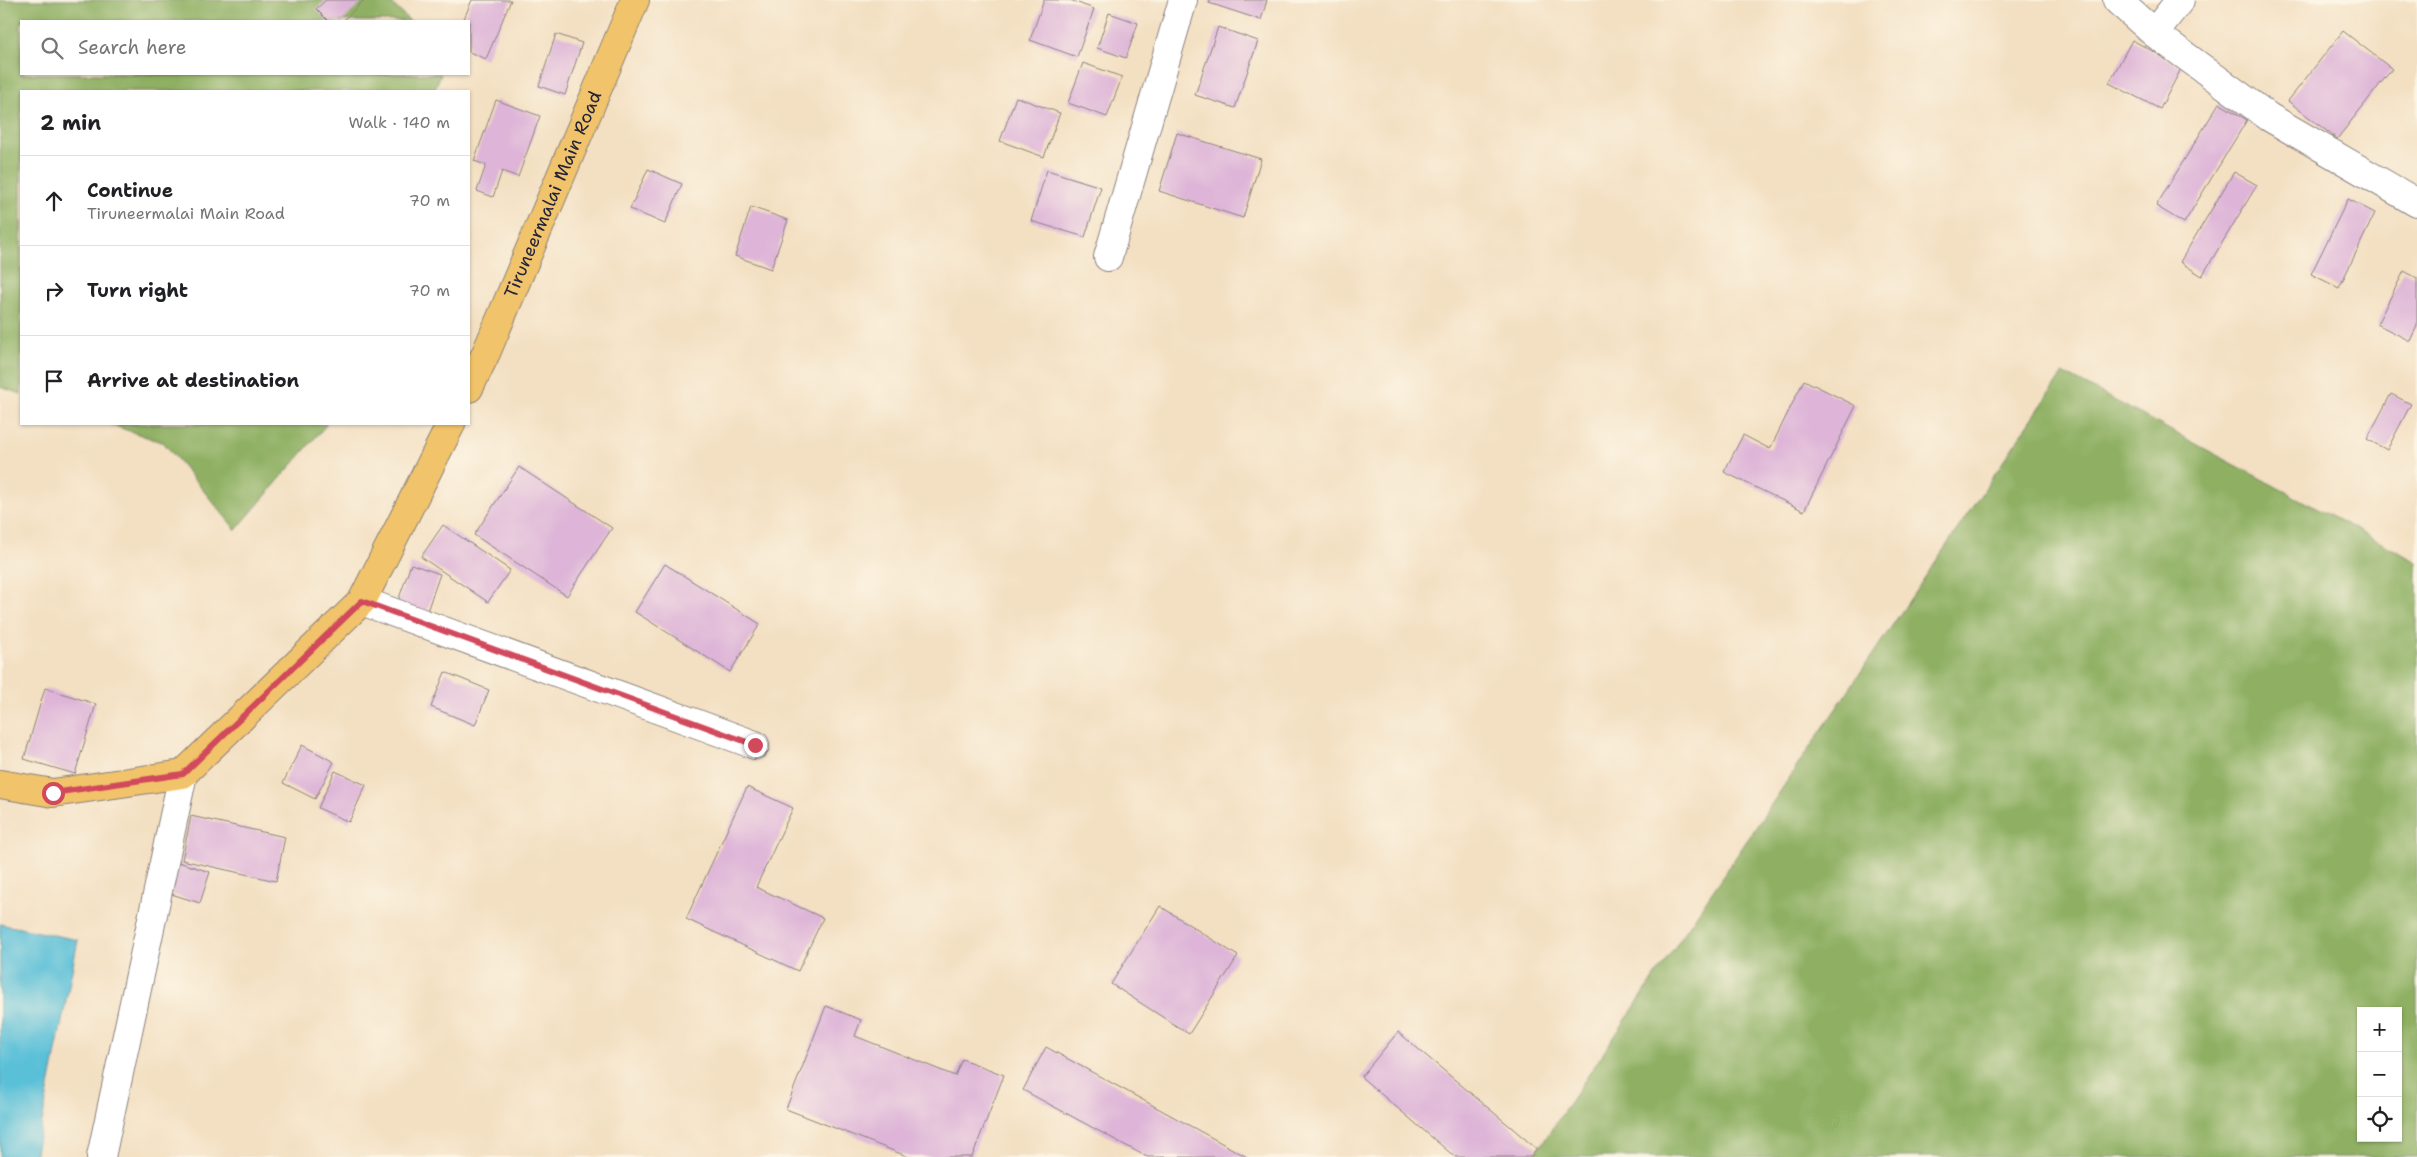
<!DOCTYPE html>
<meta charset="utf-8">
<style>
:root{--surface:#fff;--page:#f6f6f6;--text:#202124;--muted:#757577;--line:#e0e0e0}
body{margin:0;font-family:"Shantell Sans",sans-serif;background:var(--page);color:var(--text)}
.controls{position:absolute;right:15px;bottom:15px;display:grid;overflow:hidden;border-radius:0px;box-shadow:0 1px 4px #0004}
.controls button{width:45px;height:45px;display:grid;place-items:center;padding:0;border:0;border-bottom:1px solid var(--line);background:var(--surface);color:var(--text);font:25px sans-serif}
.stop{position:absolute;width:15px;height:15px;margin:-11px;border:4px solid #d1495b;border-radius:50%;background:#fff}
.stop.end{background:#d1495b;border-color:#fff;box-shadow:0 1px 5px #0008}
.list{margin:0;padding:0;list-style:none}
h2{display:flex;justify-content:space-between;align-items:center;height:65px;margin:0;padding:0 20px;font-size:21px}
h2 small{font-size:16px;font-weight:400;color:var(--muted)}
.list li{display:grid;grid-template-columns:32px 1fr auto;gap:15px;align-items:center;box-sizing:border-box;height:90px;padding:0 20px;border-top:1px solid var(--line)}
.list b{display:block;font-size:19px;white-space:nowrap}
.list p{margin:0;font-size:16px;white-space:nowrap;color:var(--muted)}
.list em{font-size:16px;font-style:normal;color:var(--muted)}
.icon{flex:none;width:28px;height:28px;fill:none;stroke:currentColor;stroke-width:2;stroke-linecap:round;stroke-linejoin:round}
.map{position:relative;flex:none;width:2417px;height:1157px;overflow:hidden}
.search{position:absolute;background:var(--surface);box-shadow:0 1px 4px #0004;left:20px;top:20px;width:450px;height:55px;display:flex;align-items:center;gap:12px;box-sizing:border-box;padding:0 18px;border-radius:0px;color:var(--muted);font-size:19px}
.panel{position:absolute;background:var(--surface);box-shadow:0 1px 4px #0004;left:20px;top:90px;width:450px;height:335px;border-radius:0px}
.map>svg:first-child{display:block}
</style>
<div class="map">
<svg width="2417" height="1157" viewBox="0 0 2417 1157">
<rect width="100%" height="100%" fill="#fcf5e5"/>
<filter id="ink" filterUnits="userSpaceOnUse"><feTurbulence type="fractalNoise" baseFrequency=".02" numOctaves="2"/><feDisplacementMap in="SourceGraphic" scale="10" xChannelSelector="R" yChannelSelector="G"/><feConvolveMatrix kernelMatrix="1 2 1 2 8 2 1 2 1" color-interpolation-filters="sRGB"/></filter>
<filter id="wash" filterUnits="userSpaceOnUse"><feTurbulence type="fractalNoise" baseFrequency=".0096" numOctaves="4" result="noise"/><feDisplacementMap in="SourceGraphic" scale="20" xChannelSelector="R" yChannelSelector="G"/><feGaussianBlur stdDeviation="1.12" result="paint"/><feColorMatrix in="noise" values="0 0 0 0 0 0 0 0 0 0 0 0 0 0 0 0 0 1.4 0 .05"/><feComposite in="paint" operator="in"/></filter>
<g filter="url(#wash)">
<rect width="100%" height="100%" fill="#f3dfc1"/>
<path fill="#8fb064" stroke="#586950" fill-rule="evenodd" d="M 0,0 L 388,0 L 410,21 L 21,21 L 21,74 L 441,74 L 434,91 L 21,91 L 21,394 L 0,387 Z
M 2063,373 L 2417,562 L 2417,1157 L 1533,1157 ZM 2361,1011 L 2398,1011 L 2398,1138 L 2361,1138 Z
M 109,424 L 327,424 L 236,530 L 164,443 Z"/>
<path fill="#5ac0d8" stroke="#3e718a" d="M 0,924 L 78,940 L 35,1157 L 0,1157 Z"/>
<g id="blocks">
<path fill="#deb5d8" d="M 326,0 L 364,0 L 343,21 L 328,21 L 316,9 Z
M 472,0 L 511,0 L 486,59 L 469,52 L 469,21 L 463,21 Z
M 1044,0 L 1070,0 L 1094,9 L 1077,57 L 1030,40 Z
M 1210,0 L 1267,0 L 1261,20 L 1209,3 Z
M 1109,13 L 1138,23 L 1126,58 L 1097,48 Z
M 1218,27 L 1258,41 L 1235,108 L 1195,95 Z
M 2343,31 L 2392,69 L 2337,139 L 2288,101 Z
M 556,34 L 582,43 L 565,95 L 539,86 Z
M 2132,40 L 2182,67 L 2160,109 L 2109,83 Z
M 1083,63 L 1122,77 L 1107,117 L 1068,103 Z
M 1016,97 L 1060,113 L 1044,157 L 1000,141 Z
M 496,100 L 540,116 L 518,177 L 502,171 L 493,197 L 477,191 L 486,165 L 474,161 Z
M 2219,103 L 2247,120 L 2184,223 L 2156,206 Z
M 1177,133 L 1261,159 L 1243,218 L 1159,191 Z
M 648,169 L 682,184 L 665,224 L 630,209 Z
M 1047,170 L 1101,187 L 1085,237 L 1031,221 Z
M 2234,172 L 2257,185 L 2202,276 L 2180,262 Z
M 2348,199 L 2375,213 L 2339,288 L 2311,274 Z
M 751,207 L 788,220 L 771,269 L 735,256 Z
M 2404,271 L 2417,278 L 2417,326 L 2410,341 L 2377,324 Z
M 1804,380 L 1856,406 L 1804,511 L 1724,472 L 1743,435 L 1770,449 Z
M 2391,394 L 2411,404 L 2387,450 L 2367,439 Z
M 519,467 L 612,528 L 567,596 L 474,535 Z
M 443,525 L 510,570 L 488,602 L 421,557 Z
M 411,564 L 440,574 L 426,614 L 397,604 Z
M 665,564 L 760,624 L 730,672 L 635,612 Z
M 445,672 L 489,690 L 475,725 L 431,707 Z
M 45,688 L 96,704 L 75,774 L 24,759 Z
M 302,745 L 334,762 L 315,799 L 283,783 Z
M 335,771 L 366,785 L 349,822 L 318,808 Z
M 747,787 L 793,808 L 756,887 L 823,918 L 798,971 L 686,919 Z
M 191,816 L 285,837 L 276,881 L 182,860 Z
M 178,862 L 210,872 L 200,903 L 168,893 Z
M 1160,906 L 1238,956 L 1189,1034 L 1111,984 Z
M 826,1006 L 861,1020 L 855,1036 L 955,1076 L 962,1059 L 1004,1075 L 972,1157 L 909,1157 L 786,1109 Z
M 1398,1032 L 1537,1149 L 1531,1157 L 1455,1157 L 1361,1077 Z
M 1046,1047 L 1247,1157 L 1147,1157 L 1023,1090 Z"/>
</g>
</g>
<g filter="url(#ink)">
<use href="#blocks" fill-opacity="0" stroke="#8a807e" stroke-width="1"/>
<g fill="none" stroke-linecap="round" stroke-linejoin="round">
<defs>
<path id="minor" d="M 2117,0 L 2154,33 L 2269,117 L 2417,203
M 2154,33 L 2180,0
M 1108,257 L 1183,0
M 362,601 L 755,745
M 101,1157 L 183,774"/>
<g id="major">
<path id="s1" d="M 469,388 L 486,353 L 635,0"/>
<path d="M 0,784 L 53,793 L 183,774 L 362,601 L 451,424"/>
</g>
</defs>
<use href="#minor" stroke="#8a807e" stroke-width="30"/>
<use href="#major" stroke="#8a807e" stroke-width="30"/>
<use href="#minor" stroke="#fff" stroke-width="28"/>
<use href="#major" stroke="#f1c36a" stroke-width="28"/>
</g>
</g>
<g fill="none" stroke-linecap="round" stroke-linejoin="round" filter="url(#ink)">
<path stroke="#d1495b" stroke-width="6" d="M 53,793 L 183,774 L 362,601 L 755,745"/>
</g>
<g text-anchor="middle" stroke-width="5" stroke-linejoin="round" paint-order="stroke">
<g font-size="18" fill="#22223b" stroke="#fcf5e5">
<text dy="6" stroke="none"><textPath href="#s1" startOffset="211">Tiruneermalai Main Road</textPath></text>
</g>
</g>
</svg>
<div class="controls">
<button>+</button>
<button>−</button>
<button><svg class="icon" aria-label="locate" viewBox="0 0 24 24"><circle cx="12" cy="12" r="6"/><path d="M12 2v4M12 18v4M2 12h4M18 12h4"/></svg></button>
</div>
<div class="stop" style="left:53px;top:793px"></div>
<div class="stop end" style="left:755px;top:745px"></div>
<div class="search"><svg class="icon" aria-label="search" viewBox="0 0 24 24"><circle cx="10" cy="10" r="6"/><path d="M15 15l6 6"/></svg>Search here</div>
<section class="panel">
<h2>2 min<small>Walk · 140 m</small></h2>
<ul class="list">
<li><svg class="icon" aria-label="ahead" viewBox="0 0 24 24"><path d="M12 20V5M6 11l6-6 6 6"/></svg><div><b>Continue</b><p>Tiruneermalai Main Road</p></div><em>70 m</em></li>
<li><svg class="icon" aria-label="right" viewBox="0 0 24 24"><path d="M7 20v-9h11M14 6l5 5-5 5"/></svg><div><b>Turn right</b></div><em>70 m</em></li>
<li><svg class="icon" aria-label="arrive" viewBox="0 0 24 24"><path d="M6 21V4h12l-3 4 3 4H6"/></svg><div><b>Arrive at destination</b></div></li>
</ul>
</section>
</div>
